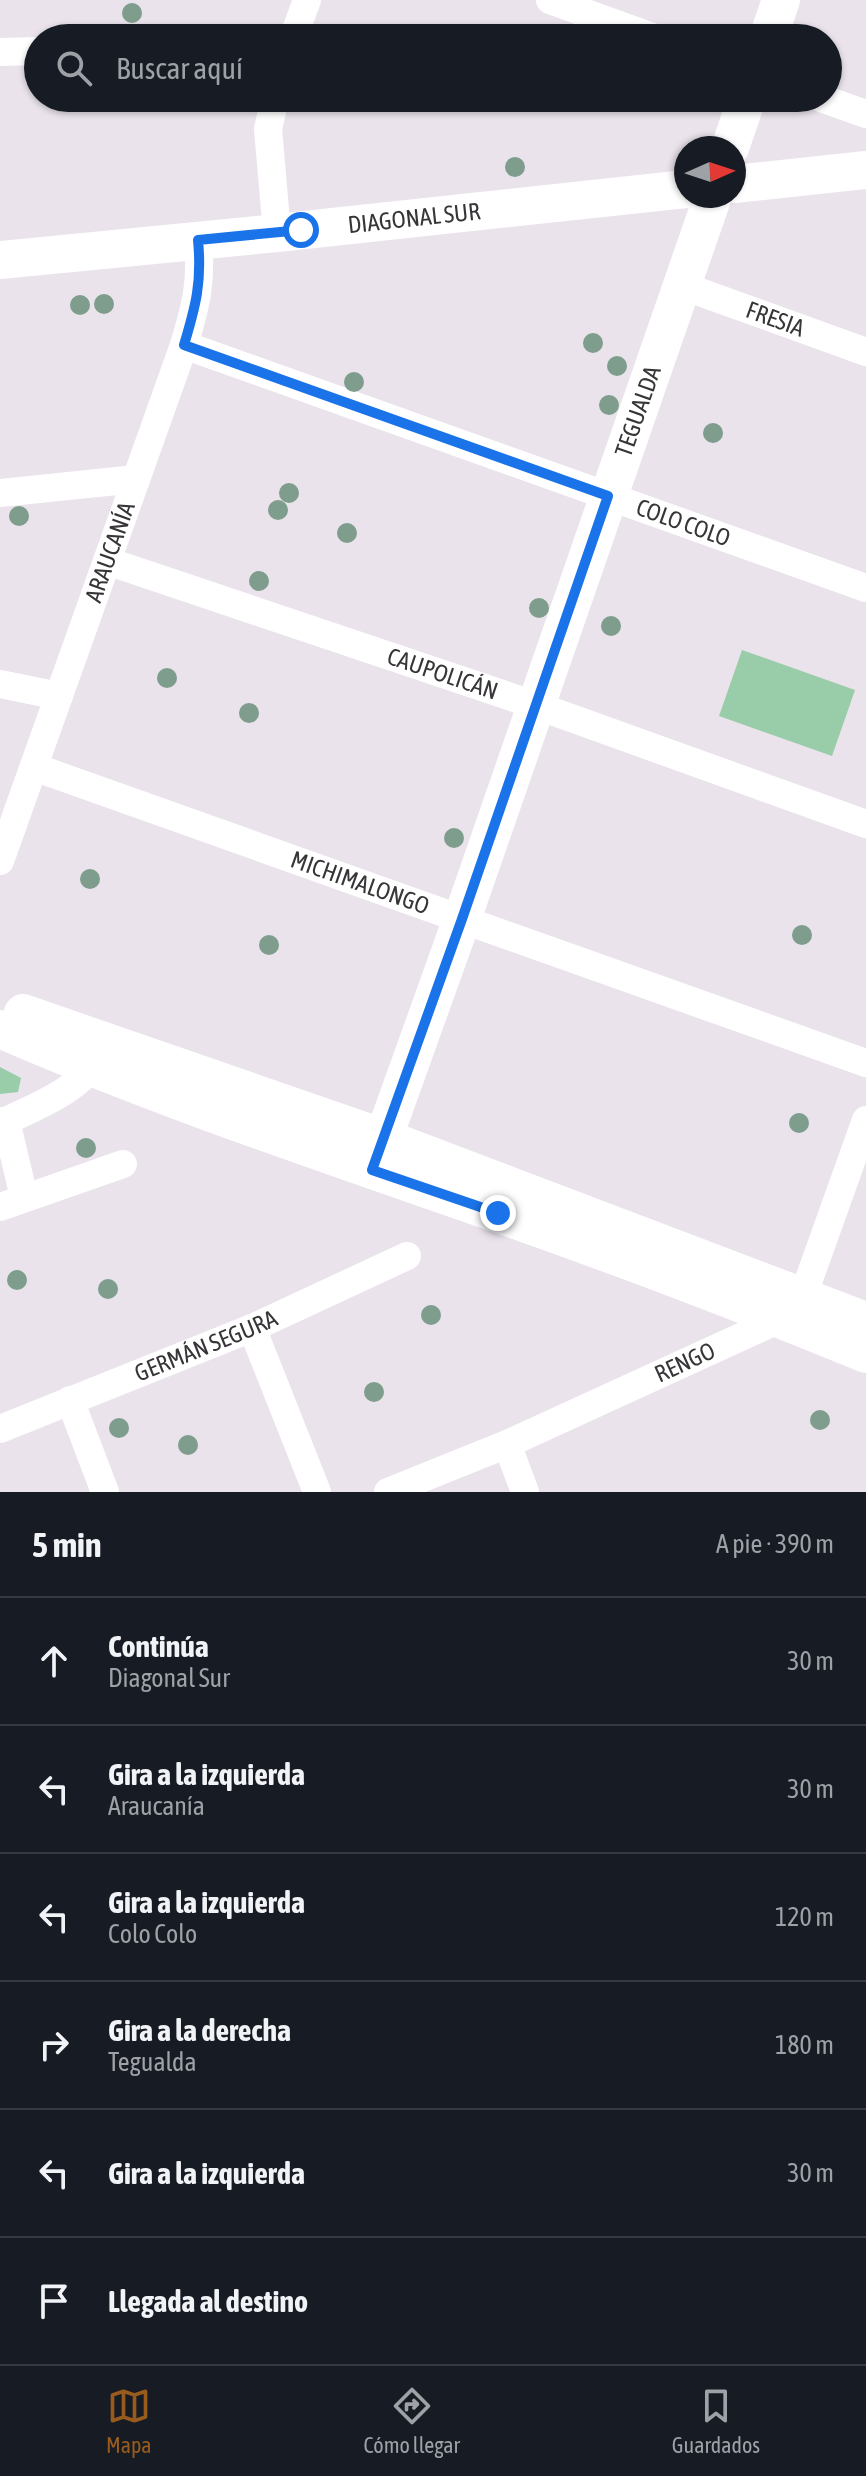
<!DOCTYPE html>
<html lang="es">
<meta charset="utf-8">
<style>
:root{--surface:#171b24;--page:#20242c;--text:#f1f3f6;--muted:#9ea1a6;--line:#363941;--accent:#985b1e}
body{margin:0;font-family:"Asap Condensed",sans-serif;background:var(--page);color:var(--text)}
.compass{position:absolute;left:674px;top:136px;width:72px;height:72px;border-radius:50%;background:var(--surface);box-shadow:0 2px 6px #0004;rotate:87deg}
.stop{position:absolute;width:24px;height:24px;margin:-18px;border:6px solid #1a73e8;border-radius:50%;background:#fff}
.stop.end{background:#1a73e8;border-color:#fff;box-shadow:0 2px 8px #0008}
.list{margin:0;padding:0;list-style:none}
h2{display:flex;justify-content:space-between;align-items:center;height:104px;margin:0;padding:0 32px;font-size:34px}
h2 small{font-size:26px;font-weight:400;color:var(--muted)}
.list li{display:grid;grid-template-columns:52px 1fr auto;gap:24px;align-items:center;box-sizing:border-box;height:128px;padding:0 32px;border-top:2px solid var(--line)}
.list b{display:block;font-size:30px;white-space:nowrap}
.list p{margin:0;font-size:26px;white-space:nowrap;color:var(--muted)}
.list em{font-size:26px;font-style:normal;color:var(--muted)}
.icon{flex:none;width:44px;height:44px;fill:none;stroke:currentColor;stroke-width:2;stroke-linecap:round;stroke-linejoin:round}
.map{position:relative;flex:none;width:866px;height:1492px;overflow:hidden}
.search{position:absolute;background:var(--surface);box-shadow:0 2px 6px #0004;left:24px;right:24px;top:24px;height:88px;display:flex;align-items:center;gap:20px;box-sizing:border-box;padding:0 28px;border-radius:44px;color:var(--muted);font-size:30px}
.sheet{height:872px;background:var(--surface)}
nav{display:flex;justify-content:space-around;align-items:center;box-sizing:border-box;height:112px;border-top:2px solid var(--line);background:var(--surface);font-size:22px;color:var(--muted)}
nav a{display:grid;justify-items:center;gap:4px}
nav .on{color:var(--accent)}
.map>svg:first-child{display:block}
</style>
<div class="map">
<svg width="866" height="1492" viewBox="0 0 866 1492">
<rect width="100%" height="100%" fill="#eae3ec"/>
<path fill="#99cca8" d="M 742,650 L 855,690 L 832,756 L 719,716 Z
M 0,1067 L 21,1078 L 18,1092 L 0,1094 Z"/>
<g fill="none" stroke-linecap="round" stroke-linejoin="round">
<g stroke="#fff" stroke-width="28">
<path d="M 550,0 L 655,38"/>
<path d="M 293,38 L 307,0"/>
<path d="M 0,52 L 38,51"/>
<path d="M 275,98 L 268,129 L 277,233"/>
<path d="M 821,98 L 866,114"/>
<path id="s1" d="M 683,286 L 866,352"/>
<path id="s2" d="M 184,345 L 866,588"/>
<path d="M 0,493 L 136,479"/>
<path id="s3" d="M 107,561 L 535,705 L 866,824"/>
<path d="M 0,684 L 59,696"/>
<path id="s4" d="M 34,767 L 866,1063"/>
<path id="s5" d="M 0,861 L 184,345 C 196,305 202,282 198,240"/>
<path d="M 0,1121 L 6,1121 C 39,1105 83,1089 100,1054"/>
<path d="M 6,1121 L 24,1197"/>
<path d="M 0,1207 L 123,1164"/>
<path d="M 252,1328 L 317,1492"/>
<path d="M 70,1400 L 105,1492"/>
<path id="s6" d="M 0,1429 L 252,1328 L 407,1256"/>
<path d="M 507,1444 L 525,1492"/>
<path id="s7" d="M 388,1492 L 507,1444 L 780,1319 L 803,1296 L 866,1120"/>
</g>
<g stroke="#fff" stroke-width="38">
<path d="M 768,38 L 781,0"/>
<path d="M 730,148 L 747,98"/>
<path d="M 734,184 L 866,170"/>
<path id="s8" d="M 0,260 L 277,233 L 686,189"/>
<path d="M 23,1013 L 384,1138 L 866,1321"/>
<path d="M 0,1029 C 161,1099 327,1154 493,1212 C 618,1256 743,1303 866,1354"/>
<path id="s9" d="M 372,1170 L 462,919 L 713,196"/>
</g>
</g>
<g fill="#7e9d8c">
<circle cx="132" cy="13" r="10"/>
<circle cx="515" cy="167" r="10"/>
<circle cx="104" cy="304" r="10"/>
<circle cx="80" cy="305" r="10"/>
<circle cx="593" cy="343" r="10"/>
<circle cx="617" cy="366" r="10"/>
<circle cx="354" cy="382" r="10"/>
<circle cx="609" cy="405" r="10"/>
<circle cx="713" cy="433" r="10"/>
<circle cx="289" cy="493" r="10"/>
<circle cx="278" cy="510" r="10"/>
<circle cx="19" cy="516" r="10"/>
<circle cx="347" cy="533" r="10"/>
<circle cx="259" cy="581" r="10"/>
<circle cx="539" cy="608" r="10"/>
<circle cx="611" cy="626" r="10"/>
<circle cx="167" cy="678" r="10"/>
<circle cx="249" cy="713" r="10"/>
<circle cx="454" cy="838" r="10"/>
<circle cx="90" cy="879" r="10"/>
<circle cx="802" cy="935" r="10"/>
<circle cx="269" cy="945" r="10"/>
<circle cx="799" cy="1123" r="10"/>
<circle cx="86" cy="1148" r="10"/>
<circle cx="17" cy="1280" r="10"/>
<circle cx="108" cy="1289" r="10"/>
<circle cx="431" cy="1315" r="10"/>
<circle cx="374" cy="1392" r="10"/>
<circle cx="820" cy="1420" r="10"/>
<circle cx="119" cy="1428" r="10"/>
<circle cx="188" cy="1445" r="10"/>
</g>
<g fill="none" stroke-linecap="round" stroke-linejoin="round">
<path stroke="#1a73e8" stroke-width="10" d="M 301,230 L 198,240 C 202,282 196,305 184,345 L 608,496 L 462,919 L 372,1170 L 498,1213"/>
</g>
<g text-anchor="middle" stroke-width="7" stroke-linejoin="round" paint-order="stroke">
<g font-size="24" fill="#383539" stroke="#f8f0f9">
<text dy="8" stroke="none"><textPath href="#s8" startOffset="416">DIAGONAL SUR</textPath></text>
<text dy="8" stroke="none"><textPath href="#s1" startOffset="98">FRESIA</textPath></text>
<text dy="8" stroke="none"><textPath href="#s9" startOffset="804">TEGUALDA</textPath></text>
<text dy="8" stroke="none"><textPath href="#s2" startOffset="530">COLO COLO</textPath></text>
<text dy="8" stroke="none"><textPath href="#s5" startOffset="328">ARAUCANÍA</textPath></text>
<text dy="8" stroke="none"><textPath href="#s3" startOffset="354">CAUPOLICÁN</textPath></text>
<text dy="8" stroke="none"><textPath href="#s4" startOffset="346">MICHIMALONGO</textPath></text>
<text dy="8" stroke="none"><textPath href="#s6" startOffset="222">GERMÁN SEGURA</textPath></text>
<text dy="8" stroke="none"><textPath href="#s7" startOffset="324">RENGO</textPath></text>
</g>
</g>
</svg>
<svg class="compass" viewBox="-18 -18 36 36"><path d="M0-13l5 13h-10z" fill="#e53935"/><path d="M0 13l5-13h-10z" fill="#9ea1a6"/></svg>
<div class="stop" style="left:301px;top:230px"></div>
<div class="stop end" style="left:498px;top:1213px"></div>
<div class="search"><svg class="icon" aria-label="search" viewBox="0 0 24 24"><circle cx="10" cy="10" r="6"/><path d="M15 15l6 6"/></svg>Buscar aquí</div>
</div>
<section class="sheet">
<h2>5 min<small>A pie · 390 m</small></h2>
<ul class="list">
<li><svg class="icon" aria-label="ahead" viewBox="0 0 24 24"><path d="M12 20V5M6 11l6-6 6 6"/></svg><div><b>Continúa</b><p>Diagonal Sur</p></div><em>30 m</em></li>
<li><svg class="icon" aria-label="left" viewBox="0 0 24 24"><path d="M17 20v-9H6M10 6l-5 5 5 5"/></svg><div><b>Gira a la izquierda</b><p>Araucanía</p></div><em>30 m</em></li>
<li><svg class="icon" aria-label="left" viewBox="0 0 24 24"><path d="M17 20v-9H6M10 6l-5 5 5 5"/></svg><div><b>Gira a la izquierda</b><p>Colo Colo</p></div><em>120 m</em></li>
<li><svg class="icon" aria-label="right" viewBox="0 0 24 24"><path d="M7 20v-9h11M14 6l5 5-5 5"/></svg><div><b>Gira a la derecha</b><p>Tegualda</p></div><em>180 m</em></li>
<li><svg class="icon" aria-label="left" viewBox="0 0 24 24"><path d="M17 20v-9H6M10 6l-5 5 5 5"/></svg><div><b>Gira a la izquierda</b></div><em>30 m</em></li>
<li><svg class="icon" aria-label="arrive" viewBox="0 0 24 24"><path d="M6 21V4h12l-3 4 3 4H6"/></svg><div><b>Llegada al destino</b></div></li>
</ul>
</section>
<nav>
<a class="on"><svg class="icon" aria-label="map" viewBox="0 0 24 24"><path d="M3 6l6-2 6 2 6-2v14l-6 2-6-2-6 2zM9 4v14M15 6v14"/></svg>Mapa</a>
<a><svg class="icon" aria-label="directions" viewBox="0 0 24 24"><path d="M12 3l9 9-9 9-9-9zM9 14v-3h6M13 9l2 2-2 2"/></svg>Cómo llegar</a>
<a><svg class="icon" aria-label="saved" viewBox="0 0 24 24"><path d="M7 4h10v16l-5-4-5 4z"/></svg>Guardados</a>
</nav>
